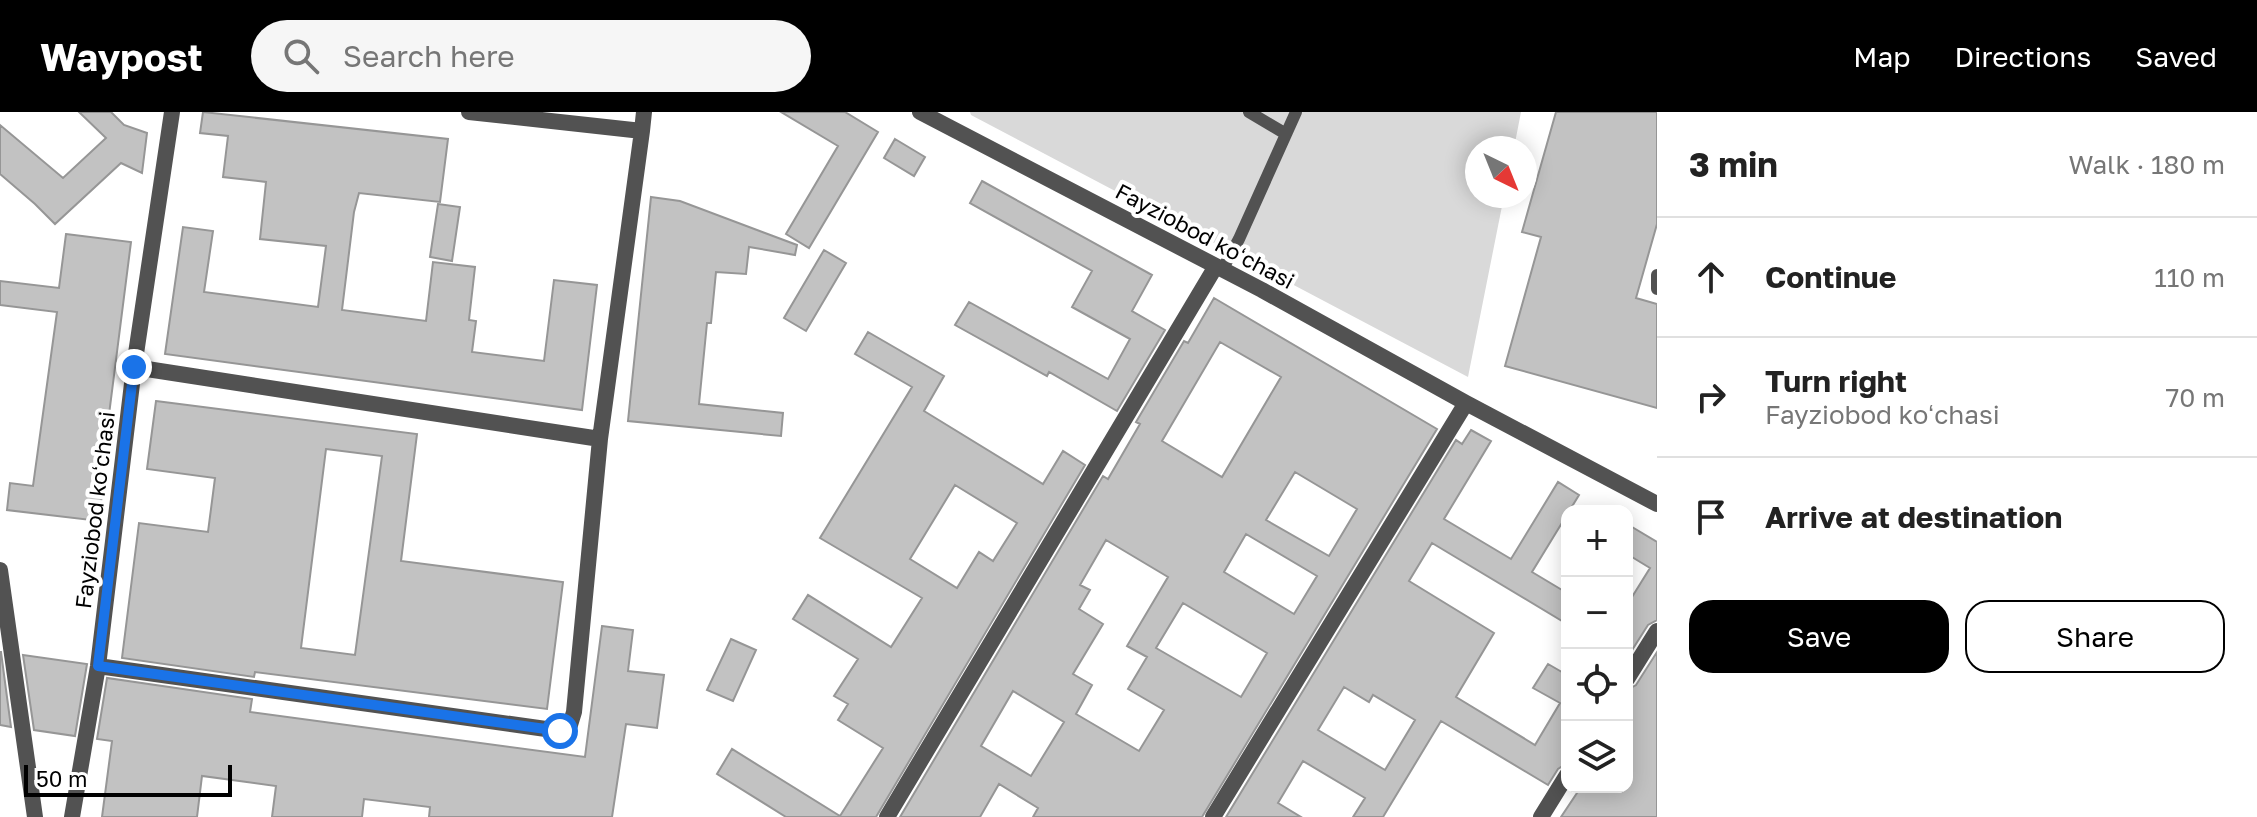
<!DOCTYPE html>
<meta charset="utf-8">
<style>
:root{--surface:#fff;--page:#f6f6f6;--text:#222;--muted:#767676;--line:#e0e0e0;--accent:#000}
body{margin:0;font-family:"Golos Text",sans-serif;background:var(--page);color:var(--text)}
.controls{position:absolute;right:24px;bottom:24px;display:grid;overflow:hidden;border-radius:16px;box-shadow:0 4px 20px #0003}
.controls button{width:72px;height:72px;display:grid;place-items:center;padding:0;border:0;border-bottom:2px solid var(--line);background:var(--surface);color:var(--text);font:40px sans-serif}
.compass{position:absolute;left:1465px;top:24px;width:72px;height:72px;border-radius:50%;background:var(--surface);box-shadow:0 4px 20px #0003;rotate:137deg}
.scale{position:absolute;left:24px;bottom:20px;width:208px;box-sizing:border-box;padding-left:8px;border:4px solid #000;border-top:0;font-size:22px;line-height:28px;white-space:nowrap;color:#000;-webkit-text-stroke:6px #fff;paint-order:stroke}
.stop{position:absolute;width:24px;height:24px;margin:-18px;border:6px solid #1a73e8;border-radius:50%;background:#fff}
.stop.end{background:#1a73e8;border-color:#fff;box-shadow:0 2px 8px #0008}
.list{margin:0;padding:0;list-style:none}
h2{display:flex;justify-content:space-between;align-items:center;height:104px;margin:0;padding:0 32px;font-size:34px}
h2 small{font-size:26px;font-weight:400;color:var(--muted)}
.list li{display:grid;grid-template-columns:52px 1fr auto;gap:24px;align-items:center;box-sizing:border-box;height:120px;padding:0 32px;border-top:2px solid var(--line)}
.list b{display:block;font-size:30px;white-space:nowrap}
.list p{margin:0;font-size:26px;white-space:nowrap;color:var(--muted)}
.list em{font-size:26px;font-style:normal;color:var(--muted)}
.actions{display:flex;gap:16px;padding:24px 32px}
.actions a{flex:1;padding:18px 0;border:2px solid var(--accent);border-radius:24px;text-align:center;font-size:28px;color:var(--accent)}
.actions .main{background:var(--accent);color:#fff}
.icon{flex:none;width:44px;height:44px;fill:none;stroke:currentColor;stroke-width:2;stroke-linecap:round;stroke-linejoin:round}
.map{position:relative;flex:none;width:1657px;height:705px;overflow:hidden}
header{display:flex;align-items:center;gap:48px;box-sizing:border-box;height:112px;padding:0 40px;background:var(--accent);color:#fff}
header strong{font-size:38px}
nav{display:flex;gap:44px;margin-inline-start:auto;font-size:28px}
.search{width:560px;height:72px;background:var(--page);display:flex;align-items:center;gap:20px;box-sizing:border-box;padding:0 28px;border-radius:44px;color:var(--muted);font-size:30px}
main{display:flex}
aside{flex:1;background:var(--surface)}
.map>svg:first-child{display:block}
</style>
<header>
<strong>Waypost</strong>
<div class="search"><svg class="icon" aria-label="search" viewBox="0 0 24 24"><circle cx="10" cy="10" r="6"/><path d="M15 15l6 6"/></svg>Search here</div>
<nav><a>Map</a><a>Directions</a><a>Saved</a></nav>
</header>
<main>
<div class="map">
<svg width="1657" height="705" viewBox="0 0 1657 705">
<rect width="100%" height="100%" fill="#fff"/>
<path fill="#d9d9d9" d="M 970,0 L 1521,0 L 1514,36 L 1477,36 L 1477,84 L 1504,84 L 1468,265 L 971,3 Z"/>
<path fill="#c2c2c2" stroke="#969696" stroke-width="2" fill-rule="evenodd" d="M 79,0 L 111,0 L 124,13 L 147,21 L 142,61 L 121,51 L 55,112 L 35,92 L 0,62 L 0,13 L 63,66 L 106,26 Z
M 203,0 L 448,27 L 440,90 L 359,81 L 354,100 L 342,198 L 426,209 L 433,150 L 475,155 L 469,208 L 476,209 L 472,240 L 544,249 L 554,168 L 597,173 L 582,298 L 165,242 L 183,115 L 213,119 L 204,180 L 318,195 L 326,134 L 260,127 L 266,70 L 223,65 L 228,24 L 200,21 Z
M 781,0 L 845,0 L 878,20 L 809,136 L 786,122 L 838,34 Z
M 1556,0 L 1657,0 L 1657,112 L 1636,186 L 1657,192 L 1657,296 L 1505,254 L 1541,125 L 1522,120 Z
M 895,27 L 925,45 L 914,64 L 884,46 Z
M 982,69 L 1152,163 L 1132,199 L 1165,218 L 1117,299 L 1049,260 L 1047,264 L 955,213 L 969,190 L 1108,267 L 1130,227 L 1072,195 L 1092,159 L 970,91 Z
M 651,85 L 680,89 L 797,133 L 795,143 L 749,135 L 746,162 L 716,160 L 711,211 L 707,211 L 699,292 L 783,301 L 781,324 L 628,309 Z
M 438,92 L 460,95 L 452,149 L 430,145 Z
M 66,122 L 131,130 L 99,381 L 102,382 L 99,409 L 7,398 L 10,371 L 33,374 L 57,200 L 0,193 L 0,169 L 59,176 Z
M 824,138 L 846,151 L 806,219 L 784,206 Z
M 1214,186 L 1437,317 L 1202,705 L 1033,705 L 1038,696 L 999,672 L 980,705 L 900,705 L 1103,364 L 1108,367 L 1140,312 L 1136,310 L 1184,229 L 1188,231 ZM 1220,230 L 1281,265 L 1222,365 L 1162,329 ZM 1295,360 L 1357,397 L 1329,444 L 1266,408 ZM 1246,422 L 1317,464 L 1294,502 L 1224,460 ZM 1106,428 L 1168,465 L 1127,534 L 1147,545 L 1128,577 L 1164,598 L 1139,639 L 1076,602 L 1092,573 L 1073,562 L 1103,512 L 1079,497 L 1090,478 L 1080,473 ZM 1183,491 L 1267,541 L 1241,585 L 1156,536 ZM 1013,579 L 1064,610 L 1031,664 L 981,634 Z
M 868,220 L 944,264 L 924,299 L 1043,372 L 1063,339 L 1085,353 L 876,705 L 786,705 L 717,662 L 732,637 L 840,704 L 883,636 L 838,608 L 848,592 L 834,584 L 858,547 L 793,507 L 808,483 L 891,535 L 922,486 L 820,426 L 912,275 L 855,242 ZM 955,373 L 1017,411 L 993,449 L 979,440 L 957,476 L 910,447 Z
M 156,289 L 417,322 L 401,449 L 563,470 L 547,597 L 255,560 L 254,565 L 122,546 L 139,411 L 208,420 L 215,366 L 147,357 ZM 326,337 L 382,344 L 355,543 L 301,536 Z
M 1471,318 L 1491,329 L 1444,407 L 1511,447 L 1558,370 L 1579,383 L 1532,460 L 1567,481 L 1567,512 L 1432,431 L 1409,469 L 1494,521 L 1456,585 L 1535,633 L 1560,591 L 1533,576 L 1548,552 L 1567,563 L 1567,647 L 1564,653 L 1558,657 L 1548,673 L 1441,609 L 1383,705 L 1353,705 L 1365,686 L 1303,649 L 1278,691 L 1301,705 L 1226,705 L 1456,328 L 1462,332 ZM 1344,575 L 1369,590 L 1373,583 L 1415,608 L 1385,658 L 1318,618 Z
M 1627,412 L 1657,430 L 1657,508 L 1648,513 L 1627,546 L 1627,493 L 1650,456 L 1627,442 Z
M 602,514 L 633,518 L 628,559 L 664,563 L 657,616 L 626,612 L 612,705 L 429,705 L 430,695 L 364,687 L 362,705 L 272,705 L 276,674 L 202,664 L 197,705 L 102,705 L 112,629 L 97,627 L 107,566 L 252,587 L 250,600 L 585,645 Z
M 731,527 L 756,538 L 733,589 L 707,578 Z
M 0,540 L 1,540 L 11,615 L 0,613 Z
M 1657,540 L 1657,705 L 1561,705 L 1581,675 L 1627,675 L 1627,578 L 1636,573 Z
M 23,543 L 87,552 L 75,624 L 34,618 Z"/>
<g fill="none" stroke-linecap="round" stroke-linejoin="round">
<path stroke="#525252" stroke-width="12" d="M 1249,0 L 1286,22
M 1222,158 L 1239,127 L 1296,0
M 1657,163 L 1657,177"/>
<path stroke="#525252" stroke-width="16" d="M 469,0 L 642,19 L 644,0
M 920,0 L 1262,178 L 1466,291 L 1657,392
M 134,255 L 600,327
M 0,458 L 35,705
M 98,554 L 560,619 L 570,613 L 574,600 L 600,327 L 642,19
M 1627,567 L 1657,519
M 72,705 L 98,554 L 134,255 L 172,0
M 887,705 L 1216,154
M 1213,705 L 1466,291
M 1541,705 L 1567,663"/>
</g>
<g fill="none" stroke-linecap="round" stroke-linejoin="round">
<path stroke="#1a73e8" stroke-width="10" d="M 134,255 L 98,554 L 560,619"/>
</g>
<g text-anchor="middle" stroke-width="8" stroke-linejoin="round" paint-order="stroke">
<g font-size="22" fill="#000" stroke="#fff">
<text transform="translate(1205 124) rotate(28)" y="8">Fayziobod koʻchasi</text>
<text transform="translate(95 398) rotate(-83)" y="8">Fayziobod koʻchasi</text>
</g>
</g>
</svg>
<div class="controls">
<button>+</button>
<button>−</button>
<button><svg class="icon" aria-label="locate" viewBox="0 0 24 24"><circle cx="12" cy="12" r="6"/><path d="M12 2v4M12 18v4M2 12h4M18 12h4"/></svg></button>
<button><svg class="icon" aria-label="layers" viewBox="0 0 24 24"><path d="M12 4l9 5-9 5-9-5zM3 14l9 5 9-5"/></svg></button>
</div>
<svg class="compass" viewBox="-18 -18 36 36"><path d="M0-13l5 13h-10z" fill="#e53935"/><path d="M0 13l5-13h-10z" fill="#767676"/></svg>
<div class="scale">50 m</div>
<div class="stop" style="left:560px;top:619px"></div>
<div class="stop end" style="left:134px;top:255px"></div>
</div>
<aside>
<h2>3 min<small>Walk · 180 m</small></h2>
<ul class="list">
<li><svg class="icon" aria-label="ahead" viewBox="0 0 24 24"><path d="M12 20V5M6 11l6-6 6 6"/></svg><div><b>Continue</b></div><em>110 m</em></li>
<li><svg class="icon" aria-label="right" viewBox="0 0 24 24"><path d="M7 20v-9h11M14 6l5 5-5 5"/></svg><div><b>Turn right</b><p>Fayziobod koʻchasi</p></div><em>70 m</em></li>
<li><svg class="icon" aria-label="arrive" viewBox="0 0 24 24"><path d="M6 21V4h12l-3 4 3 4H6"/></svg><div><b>Arrive at destination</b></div></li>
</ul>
<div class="actions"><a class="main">Save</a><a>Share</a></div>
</aside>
</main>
